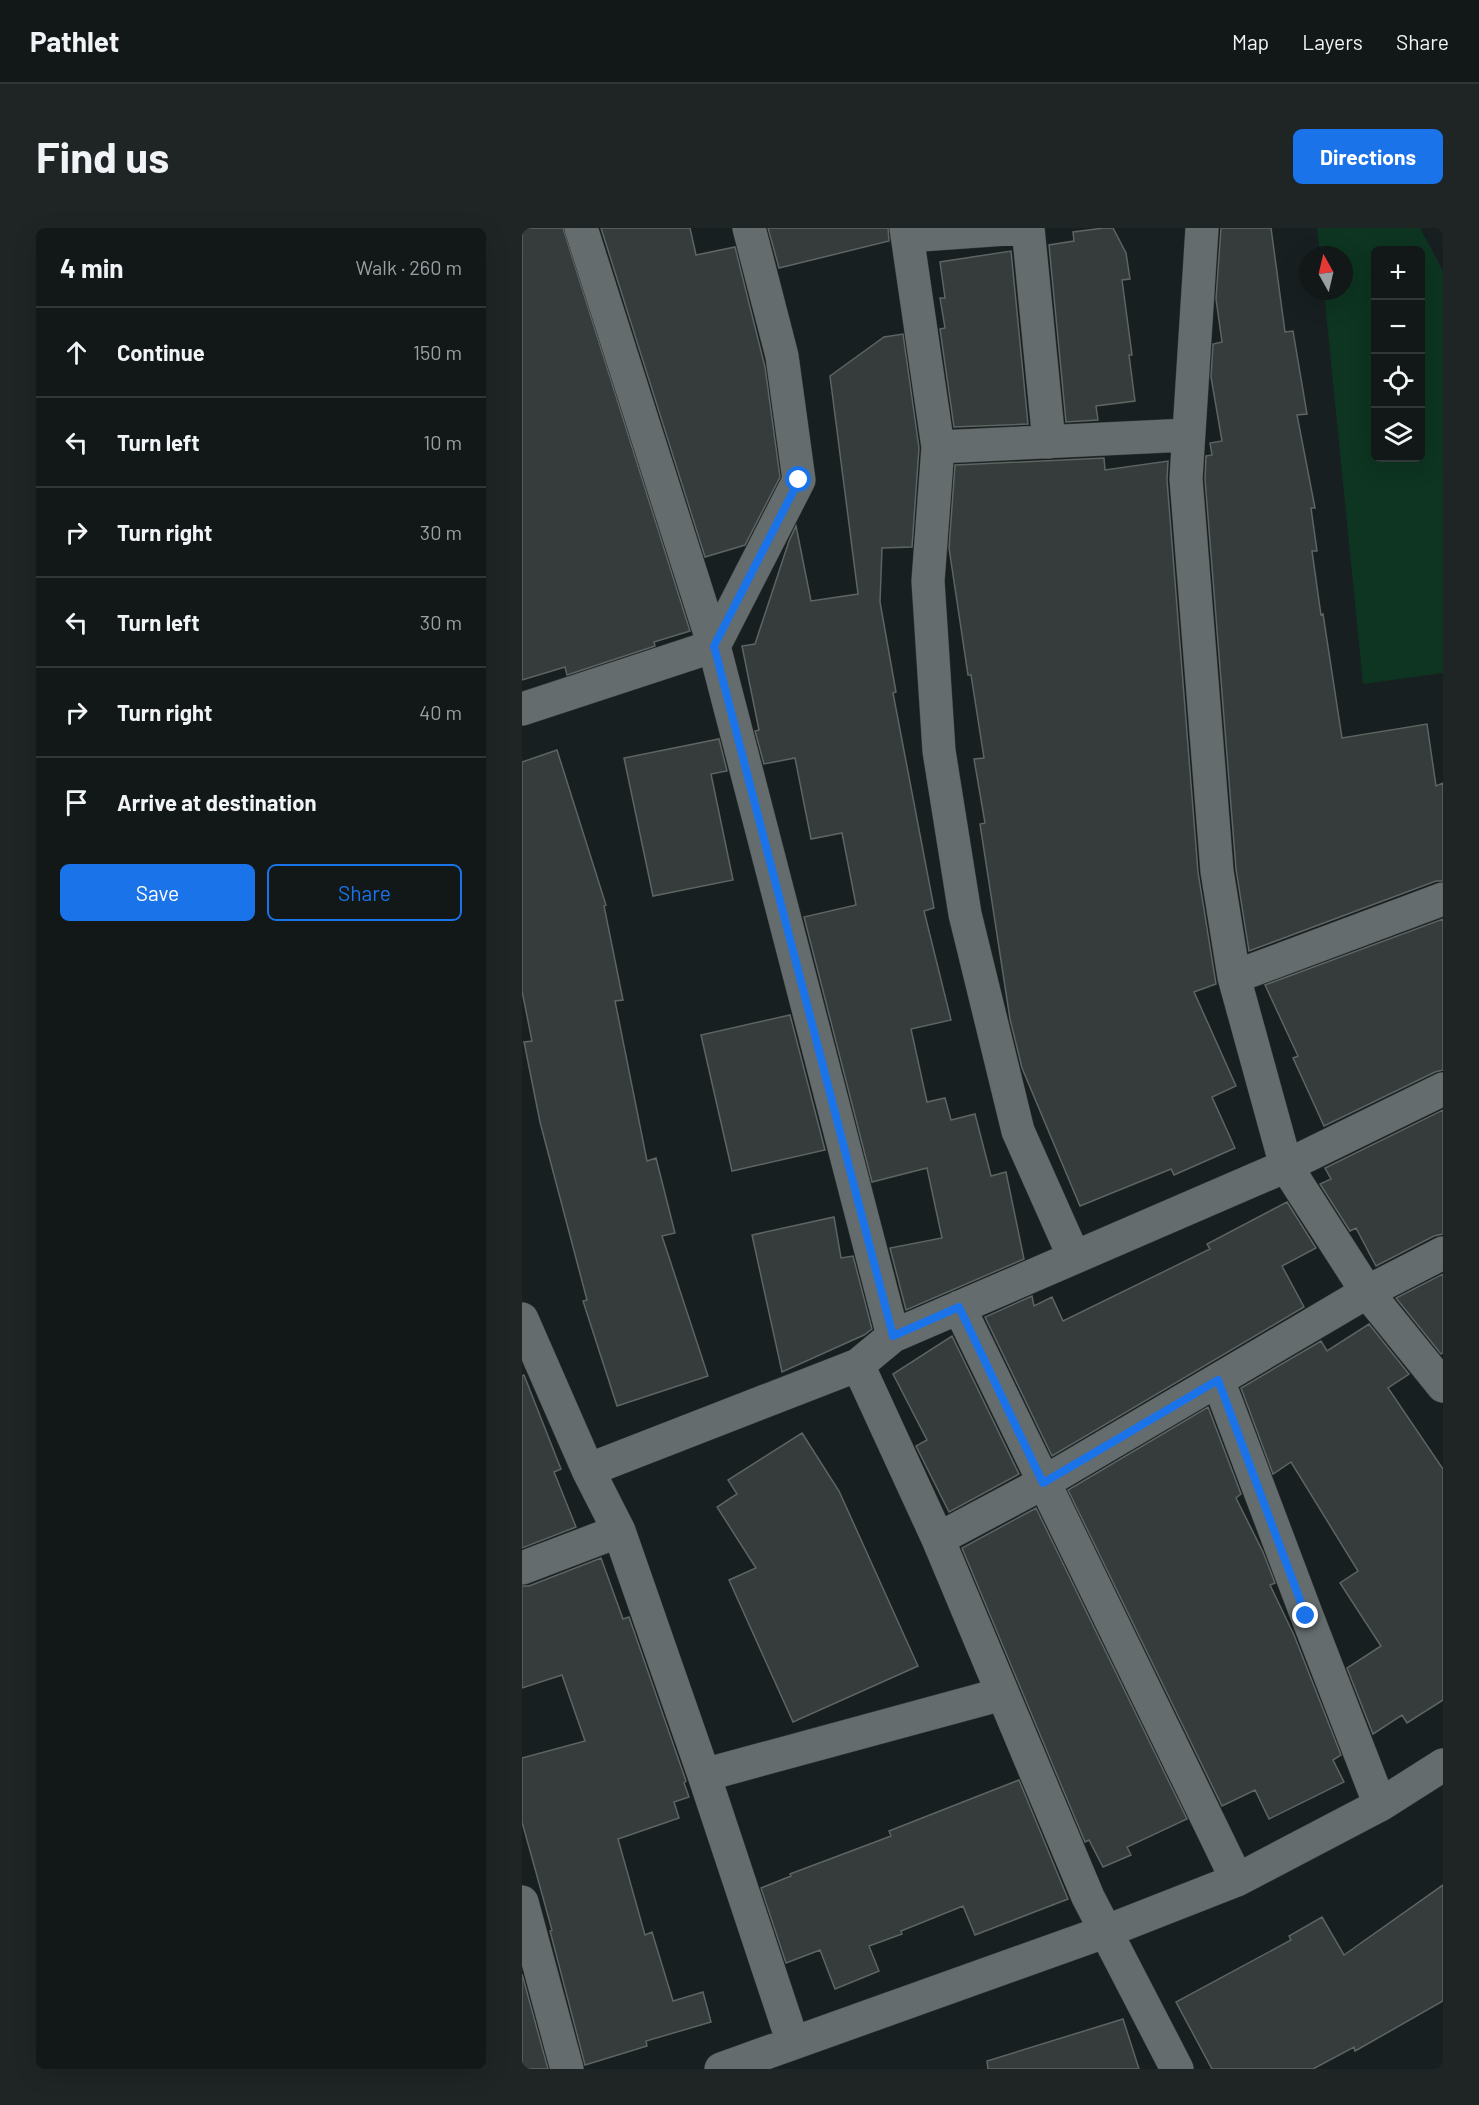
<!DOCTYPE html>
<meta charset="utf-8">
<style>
:root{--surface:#121718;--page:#1f2425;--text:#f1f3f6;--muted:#9c9fa2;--line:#313637;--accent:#1a73e8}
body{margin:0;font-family:Barlow,sans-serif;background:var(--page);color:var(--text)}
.controls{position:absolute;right:18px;top:18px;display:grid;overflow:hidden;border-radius:9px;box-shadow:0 6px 24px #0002}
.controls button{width:54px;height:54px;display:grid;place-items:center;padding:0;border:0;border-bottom:2px solid var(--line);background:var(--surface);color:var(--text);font:30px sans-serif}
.compass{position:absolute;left:777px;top:18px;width:54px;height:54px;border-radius:50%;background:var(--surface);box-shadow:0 6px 24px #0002;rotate:352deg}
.stop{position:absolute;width:18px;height:18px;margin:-14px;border:4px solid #1a73e8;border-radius:50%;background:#fff}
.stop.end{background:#1a73e8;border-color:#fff;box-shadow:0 2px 6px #0008}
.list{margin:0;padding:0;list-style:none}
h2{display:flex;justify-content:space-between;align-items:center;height:78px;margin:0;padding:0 24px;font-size:26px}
h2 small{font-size:20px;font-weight:400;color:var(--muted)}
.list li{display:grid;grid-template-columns:39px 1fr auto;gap:18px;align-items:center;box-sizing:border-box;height:90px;padding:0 24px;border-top:2px solid var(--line)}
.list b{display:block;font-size:22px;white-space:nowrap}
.list em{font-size:20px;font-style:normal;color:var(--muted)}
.actions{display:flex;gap:12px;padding:18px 24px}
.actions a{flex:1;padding:14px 0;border:2px solid var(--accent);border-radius:9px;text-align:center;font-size:21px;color:var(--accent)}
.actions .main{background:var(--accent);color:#fff}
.icon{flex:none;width:33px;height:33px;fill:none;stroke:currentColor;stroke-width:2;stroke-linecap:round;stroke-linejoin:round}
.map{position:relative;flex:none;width:921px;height:1841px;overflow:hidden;border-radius:9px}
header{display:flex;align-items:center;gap:36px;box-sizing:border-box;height:84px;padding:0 30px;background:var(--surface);border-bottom:2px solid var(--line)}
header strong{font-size:28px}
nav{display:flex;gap:33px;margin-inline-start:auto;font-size:21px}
.intro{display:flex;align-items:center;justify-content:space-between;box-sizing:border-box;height:144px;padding:0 36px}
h1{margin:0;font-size:42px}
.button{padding:15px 27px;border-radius:9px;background:var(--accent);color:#fff;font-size:21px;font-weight:700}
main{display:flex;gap:36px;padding:0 36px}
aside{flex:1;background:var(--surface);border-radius:9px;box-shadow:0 6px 24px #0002}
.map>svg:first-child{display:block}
</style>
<header>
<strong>Pathlet</strong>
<nav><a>Map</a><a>Layers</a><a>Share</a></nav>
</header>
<div class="intro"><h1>Find us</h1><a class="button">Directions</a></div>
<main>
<aside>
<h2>4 min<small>Walk · 260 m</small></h2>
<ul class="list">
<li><svg class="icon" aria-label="ahead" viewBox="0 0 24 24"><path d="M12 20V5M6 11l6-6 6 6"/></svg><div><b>Continue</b></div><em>150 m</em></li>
<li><svg class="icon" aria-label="left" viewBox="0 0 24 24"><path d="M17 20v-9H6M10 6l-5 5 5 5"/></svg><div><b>Turn left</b></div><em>10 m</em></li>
<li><svg class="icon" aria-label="right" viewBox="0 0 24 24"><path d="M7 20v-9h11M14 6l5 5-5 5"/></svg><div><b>Turn right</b></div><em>30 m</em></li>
<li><svg class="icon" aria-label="left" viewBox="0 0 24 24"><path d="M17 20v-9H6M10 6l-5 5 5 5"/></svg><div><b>Turn left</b></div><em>30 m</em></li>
<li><svg class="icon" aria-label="right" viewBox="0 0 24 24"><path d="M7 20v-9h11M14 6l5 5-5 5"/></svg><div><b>Turn right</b></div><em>40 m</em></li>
<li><svg class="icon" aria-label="arrive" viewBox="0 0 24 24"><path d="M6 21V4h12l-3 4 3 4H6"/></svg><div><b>Arrive at destination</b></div></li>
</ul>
<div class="actions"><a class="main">Save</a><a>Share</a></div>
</aside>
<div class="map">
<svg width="921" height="1841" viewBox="0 0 921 1841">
<rect width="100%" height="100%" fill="#181f20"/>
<path fill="#0d3521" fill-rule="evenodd" d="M 795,0 L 898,0 L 921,43 L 921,445 L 841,456 L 802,63 L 822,63 L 822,27 L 798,27 ZM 854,22 L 898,22 L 898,230 L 854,230 Z"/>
<path fill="#363c3b" stroke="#5d6462" stroke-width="1.5" d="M 0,0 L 41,0 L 168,403 L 132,414 L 133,418 L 45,447 L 43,439 L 0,452 Z
M 79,0 L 168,0 L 174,27 L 213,19 L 243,139 L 258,249 L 223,317 L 183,329 Z
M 246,0 L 366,0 L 367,13 L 257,40 Z
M 582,0 L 591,0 L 604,25 L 608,51 L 600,52 L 610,127 L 607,127 L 613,173 L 574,178 L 576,192 L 544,194 L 527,17 L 552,13 L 551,4 Z
M 699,0 L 749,0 L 763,104 L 771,103 L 785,186 L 775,187 L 793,280 L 789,280 L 795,323 L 790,323 L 799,387 L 801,386 L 820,510 L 905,496 L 914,558 L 921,555 L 921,653 L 914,653 L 727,723 L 714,641 L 683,251 L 684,228 L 690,227 L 688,215 L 700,213 L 689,149 L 691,116 L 700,114 L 694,71 Z
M 489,23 L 506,196 L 432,199 L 418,101 L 423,100 L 418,70 L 423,70 L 418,34 Z
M 381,106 L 397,220 L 390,319 L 360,320 L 358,374 L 374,464 L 371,465 L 412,680 L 402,683 L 429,792 L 389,801 L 405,874 L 423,870 L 429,892 L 453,886 L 469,948 L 484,944 L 502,1031 L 384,1082 L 368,1020 L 420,1010 L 405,940 L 350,954 L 282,689 L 334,677 L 320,605 L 289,611 L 273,530 L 242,536 L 233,503 L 237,502 L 220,418 L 233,416 L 267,313 L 274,298 L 289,373 L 336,366 L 308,148 L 362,109 Z
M 582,230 L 583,242 L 646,233 L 645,252 L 676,644 L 694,756 L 672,764 L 714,858 L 690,869 L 713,920 L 652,947 L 649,941 L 558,978 L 500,840 L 488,791 L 458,596 L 463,595 L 452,531 L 462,530 L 449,447 L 446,447 L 427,320 L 433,237 Z
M 197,511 L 205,543 L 189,546 L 211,652 L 131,668 L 102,530 Z
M 35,522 L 84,677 L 82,678 L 101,772 L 93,773 L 125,933 L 134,930 L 153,1005 L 140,1008 L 186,1148 L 95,1178 L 61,1073 L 65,1072 L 18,894 L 2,814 L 10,813 L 0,763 L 0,534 Z
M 921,691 L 921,842 L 913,844 L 802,898 L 771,830 L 776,828 L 743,757 Z
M 268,787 L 303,922 L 210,943 L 179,807 Z
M 921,882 L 921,1006 L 912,1008 L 854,1038 L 834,1000 L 828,1003 L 798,956 L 809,951 L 803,940 Z
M 765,974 L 794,1020 L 760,1038 L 782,1079 L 530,1228 L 463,1089 L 510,1068 L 512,1078 L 530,1069 L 541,1093 L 688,1021 L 685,1016 Z
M 312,989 L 319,1030 L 331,1028 L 350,1101 L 342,1107 L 260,1144 L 230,1007 Z
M 921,1046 L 921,1125 L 919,1126 L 874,1070 Z
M 847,1096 L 887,1146 L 866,1160 L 921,1241 L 921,1472 L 885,1495 L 880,1487 L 851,1506 L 825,1440 L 859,1418 L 818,1355 L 836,1343 L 769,1234 L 751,1246 L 719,1160 L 799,1113 L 805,1123 Z
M 430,1108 L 497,1246 L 427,1284 L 394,1218 L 405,1212 L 371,1146 Z
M 2,1147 L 39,1241 L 32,1244 L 54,1299 L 0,1320 L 0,1148 Z
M 686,1179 L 719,1266 L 714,1270 L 741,1324 L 753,1355 L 748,1357 L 772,1407 L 819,1527 L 811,1532 L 822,1554 L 747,1591 L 733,1562 L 700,1578 L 546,1262 Z
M 280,1205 L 317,1263 L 396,1438 L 271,1494 L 207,1352 L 234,1340 L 195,1279 L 215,1266 L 206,1252 Z
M 514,1280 L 665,1591 L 605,1619 L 609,1627 L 581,1639 L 567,1612 L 563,1614 L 440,1320 Z
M 79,1330 L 101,1391 L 107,1389 L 164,1553 L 162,1555 L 167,1569 L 152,1574 L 157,1590 L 96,1611 L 123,1707 L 130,1704 L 151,1773 L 181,1764 L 189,1794 L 124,1813 L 125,1818 L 63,1837 L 28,1703 L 30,1702 L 0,1594 L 0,1530 L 63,1513 L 40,1447 L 0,1460 L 0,1358 L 7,1358 Z
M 497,1552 L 546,1671 L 453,1707 L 441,1678 L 379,1703 L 380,1706 L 347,1718 L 357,1743 L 313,1761 L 298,1722 L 264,1735 L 239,1660 L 269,1648 L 268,1646 L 369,1608 L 367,1603 Z
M 921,1657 L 921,1773 L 833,1823 L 832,1819 L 791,1841 L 690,1841 L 654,1774 L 769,1712 L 767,1708 L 800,1689 L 822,1727 Z
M 0,1746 L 26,1841 L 0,1841 Z
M 601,1791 L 617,1841 L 466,1841 L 465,1833 Z"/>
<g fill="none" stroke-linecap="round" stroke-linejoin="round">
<defs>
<path id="minor" d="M 59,0 L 192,418 L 371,1108
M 384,0 L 416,219 L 406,353 L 417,523 L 443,686 L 496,903 L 552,1029
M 506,0 L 527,214
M 680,0 L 664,251 L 695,643 L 712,749 L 764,938 L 845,1064 L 921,1158
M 385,8 L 500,0
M 416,219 L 665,207
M 0,481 L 192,418 L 277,252 L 260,128 L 227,0
M 712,749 L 921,671
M 437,1079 L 715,1652
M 0,1091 L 66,1242 L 97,1303 L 182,1547 L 480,1466
M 336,1137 L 416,1311 L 566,1669 L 655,1841
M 696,1152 L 785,1388 L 858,1577
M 66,1242 L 336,1137 L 371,1108 L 764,938 L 921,861
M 416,1311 L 521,1255 L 845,1064 L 921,1025
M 0,1340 L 97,1303
M 182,1547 L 271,1815
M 0,1674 L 45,1841
M 199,1841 L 585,1703 L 715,1652 L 858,1577 L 921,1537"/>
</defs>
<use href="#minor" stroke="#353a3a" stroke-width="34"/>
<use href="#minor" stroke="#656c6d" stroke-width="33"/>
</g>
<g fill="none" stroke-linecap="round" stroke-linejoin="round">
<path stroke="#1a73e8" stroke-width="8" d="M 277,252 L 192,418 L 371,1108 L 437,1079 L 521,1255 L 696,1152 L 784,1388"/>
</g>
</svg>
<div class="controls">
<button>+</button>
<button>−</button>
<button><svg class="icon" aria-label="locate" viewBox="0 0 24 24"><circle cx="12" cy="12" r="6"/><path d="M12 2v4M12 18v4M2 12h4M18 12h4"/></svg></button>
<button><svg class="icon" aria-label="layers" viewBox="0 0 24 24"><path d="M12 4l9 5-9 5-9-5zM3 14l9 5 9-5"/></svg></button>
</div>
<svg class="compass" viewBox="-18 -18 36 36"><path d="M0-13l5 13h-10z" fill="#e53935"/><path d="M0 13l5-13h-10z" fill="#9c9fa2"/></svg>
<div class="stop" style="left:277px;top:252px"></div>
<div class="stop end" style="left:784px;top:1388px"></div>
</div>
</main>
